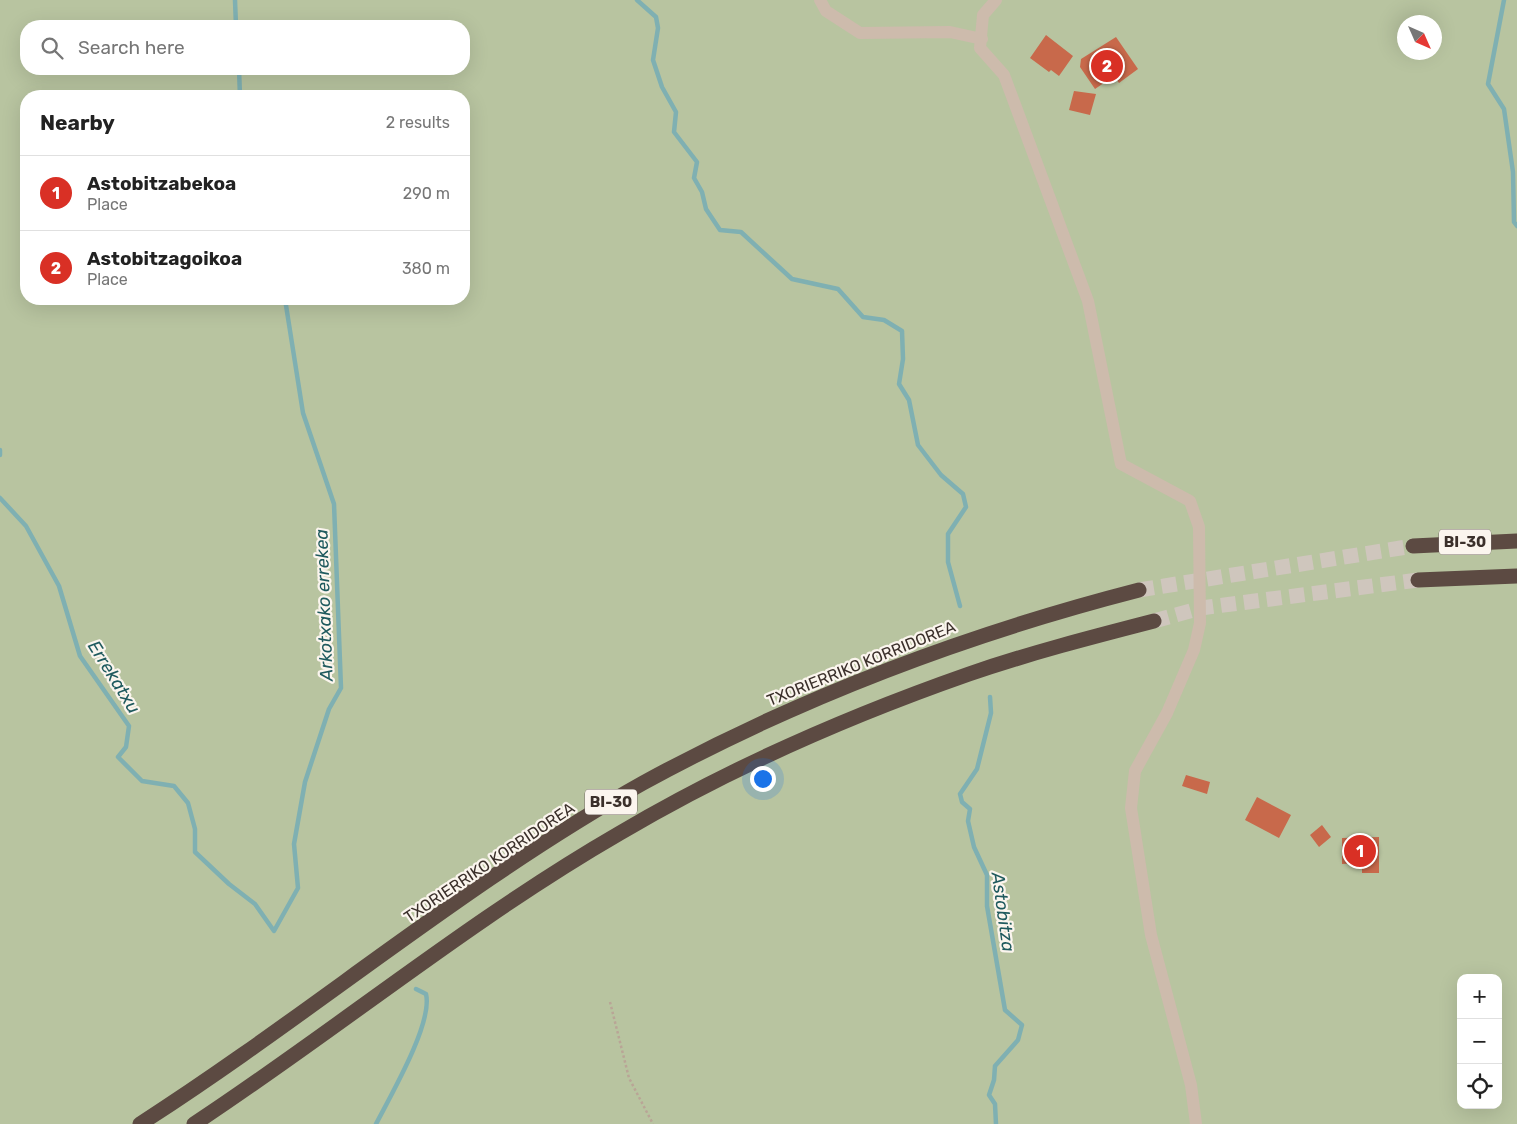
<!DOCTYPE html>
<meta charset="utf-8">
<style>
:root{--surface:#fff;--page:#f2f2f2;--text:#222;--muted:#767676;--line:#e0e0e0;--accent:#d93025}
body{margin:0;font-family:Rubik,sans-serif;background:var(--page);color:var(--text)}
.controls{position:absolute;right:15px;bottom:15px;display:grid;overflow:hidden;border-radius:10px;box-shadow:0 5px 20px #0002}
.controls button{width:45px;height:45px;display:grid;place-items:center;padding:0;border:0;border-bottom:1px solid var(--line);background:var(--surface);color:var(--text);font:25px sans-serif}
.compass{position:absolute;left:1397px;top:15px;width:45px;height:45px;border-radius:50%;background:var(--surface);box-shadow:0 5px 20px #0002;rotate:135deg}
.you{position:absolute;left:762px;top:778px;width:18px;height:18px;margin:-12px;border:4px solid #fff;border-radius:50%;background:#1a73e8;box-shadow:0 0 0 8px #1a73e833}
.badge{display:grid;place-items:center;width:32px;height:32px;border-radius:50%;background:var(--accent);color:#fff;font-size:16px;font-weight:700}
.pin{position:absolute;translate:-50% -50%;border:2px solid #fff;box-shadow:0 1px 5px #0006}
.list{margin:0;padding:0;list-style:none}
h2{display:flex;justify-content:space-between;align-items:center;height:65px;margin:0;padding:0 20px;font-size:21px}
h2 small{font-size:16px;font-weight:400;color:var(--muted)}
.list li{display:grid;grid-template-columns:32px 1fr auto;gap:15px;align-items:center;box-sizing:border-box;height:75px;padding:0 20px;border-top:1px solid var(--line)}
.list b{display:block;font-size:19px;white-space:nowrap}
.list p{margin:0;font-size:16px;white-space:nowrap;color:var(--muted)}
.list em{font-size:16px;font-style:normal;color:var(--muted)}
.icon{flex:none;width:28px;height:28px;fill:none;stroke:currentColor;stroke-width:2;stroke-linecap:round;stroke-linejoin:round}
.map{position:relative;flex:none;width:1517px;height:1124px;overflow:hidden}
.search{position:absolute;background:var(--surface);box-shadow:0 5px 20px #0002;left:20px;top:20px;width:450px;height:55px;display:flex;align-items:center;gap:12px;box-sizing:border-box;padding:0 18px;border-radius:20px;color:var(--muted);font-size:19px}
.panel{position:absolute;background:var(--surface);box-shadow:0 5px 20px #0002;left:20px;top:90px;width:450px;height:215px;border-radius:20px}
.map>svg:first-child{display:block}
</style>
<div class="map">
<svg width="1517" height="1124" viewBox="0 0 1517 1124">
<rect width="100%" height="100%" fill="#f4ebe1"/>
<path fill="#b8c4a0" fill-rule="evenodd" d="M 0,0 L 1517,0 L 1517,1124 L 0,1124 ZM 1404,22 L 1434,22 L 1434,52 L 1404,52 ZM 26,26 L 464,26 L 464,69 L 26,69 ZM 26,96 L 464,96 L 464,299 L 26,299 ZM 1461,978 L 1498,978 L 1498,1105 L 1461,1105 Z"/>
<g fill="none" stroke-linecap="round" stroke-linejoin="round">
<path stroke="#7fb0b2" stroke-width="4.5" d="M 235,0 L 236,26
M 637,0 L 656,17 L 658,28 L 653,60 L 662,87 L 676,112 L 674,132 L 697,162 L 694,178 L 702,192 L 706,209 L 720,230 L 741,232 L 792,279 L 838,289 L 863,317 L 884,320 L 902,331 L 903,359 L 899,384 L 909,400 L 918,445 L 941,475 L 963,494 L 966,507 L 948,534 L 948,562 L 960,606
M 1504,0 L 1488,84 L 1504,109 L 1513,172 L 1514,222 L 1517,226
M 239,69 L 240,96
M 0,450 L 0,455
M 0,498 L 26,526 L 59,586 L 80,656 L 129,726 L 126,747 L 118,757 L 142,781 L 174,786 L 188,803 L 195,829 L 195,852 L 229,884 L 255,904 L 274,931 L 298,888 L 294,844 L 305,782 L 329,709 L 341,688 L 334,504 L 303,413 L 285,299
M 990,697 L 991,713 L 977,769 L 960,794 L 962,802 L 970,809 L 968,821 L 974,847 L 987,875 L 987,906 L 1005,1010 L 1022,1025 L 1018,1040 L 995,1066 L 994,1080 L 989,1095 L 995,1104 L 996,1124
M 376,1124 C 391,1095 433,1023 426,994 L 416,989"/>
</g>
<path fill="#c8694b" d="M 1046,35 L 1073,56 L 1059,76 L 1051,70 L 1049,72 L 1030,58 Z
M 1116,37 L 1138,69 L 1119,83 L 1114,76 L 1095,89 L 1080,67 L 1081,59 Z
M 1074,91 L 1096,94 L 1090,115 L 1069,110 Z
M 1186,775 L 1210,782 L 1207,794 L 1182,786 Z
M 1257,797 L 1291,815 L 1279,838 L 1245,820 Z
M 1322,825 L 1331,837 L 1319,847 L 1310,835 Z
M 1379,837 L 1379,873 L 1362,873 L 1362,863 L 1342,864 L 1342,838 Z"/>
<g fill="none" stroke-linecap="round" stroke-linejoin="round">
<path stroke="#cfc6bd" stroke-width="15" stroke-dasharray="15 8" stroke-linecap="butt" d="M 1139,590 L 1413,546
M 1154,621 L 1201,608 L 1418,580"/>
<path stroke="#b9a596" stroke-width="2.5" stroke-dasharray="2.5 2.5" stroke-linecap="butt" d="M 610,1002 L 629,1078 L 653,1124"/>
<path stroke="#cdbbac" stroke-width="12" d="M 820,0 L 826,11 L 860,33 L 950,32 L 982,39
M 996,0 L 983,15 L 980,48 L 1004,75 L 1088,301 L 1121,464 L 1190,501 L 1199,527 L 1200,623 L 1194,650 L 1167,713 L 1135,771 L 1131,808 L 1151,935 L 1191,1085 L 1196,1124"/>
<path stroke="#5c4a42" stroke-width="15" d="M 1413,546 L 1517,541
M 1418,580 L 1517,576
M 140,1124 C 310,1015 466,882 643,783 C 802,696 964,635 1139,590
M 194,1124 C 338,1029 471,919 620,833 C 730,768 849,716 969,674 C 1030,653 1092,637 1154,621"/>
</g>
<g text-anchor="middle" stroke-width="4.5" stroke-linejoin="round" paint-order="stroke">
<g fill="#fbf5ee" stroke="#756b66" stroke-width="1">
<rect x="1439" y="529.5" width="52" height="25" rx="4"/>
<rect x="585" y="789.5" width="52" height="25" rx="4"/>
</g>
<g font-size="15" font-weight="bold" fill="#3b302b">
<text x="1465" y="547">BI-30</text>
<text x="611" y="807">BI-30</text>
</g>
<g font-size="16" fill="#3b302b" stroke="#fbf5ee">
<text transform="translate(861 663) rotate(-22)" y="6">TXORIERRIKO KORRIDOREA</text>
<text transform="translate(489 862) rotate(-34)" y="6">TXORIERRIKO KORRIDOREA</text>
</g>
<g font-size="18" font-style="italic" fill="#1f5a5e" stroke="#fbf5ee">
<text transform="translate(324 605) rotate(-92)" y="6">Arkotxako errekea</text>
<text transform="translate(114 677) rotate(58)" y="6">Errekatxu</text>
<text transform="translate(1003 912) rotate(82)" y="6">Astobitza</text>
</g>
</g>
</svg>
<div class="controls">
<button>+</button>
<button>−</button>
<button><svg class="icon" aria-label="locate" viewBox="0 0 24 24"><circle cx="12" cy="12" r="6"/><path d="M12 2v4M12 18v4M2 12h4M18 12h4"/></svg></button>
</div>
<svg class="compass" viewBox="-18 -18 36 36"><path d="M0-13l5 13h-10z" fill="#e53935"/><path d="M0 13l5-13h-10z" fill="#767676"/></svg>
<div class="you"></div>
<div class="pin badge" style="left:1360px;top:851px">1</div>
<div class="pin badge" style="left:1107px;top:66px">2</div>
<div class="search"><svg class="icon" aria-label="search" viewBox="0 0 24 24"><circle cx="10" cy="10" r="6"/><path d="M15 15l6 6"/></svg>Search here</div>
<section class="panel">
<h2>Nearby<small>2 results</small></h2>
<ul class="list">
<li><span class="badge">1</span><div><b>Astobitzabekoa</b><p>Place</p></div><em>290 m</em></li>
<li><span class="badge">2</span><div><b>Astobitzagoikoa</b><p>Place</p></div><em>380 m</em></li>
</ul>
</section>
</div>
